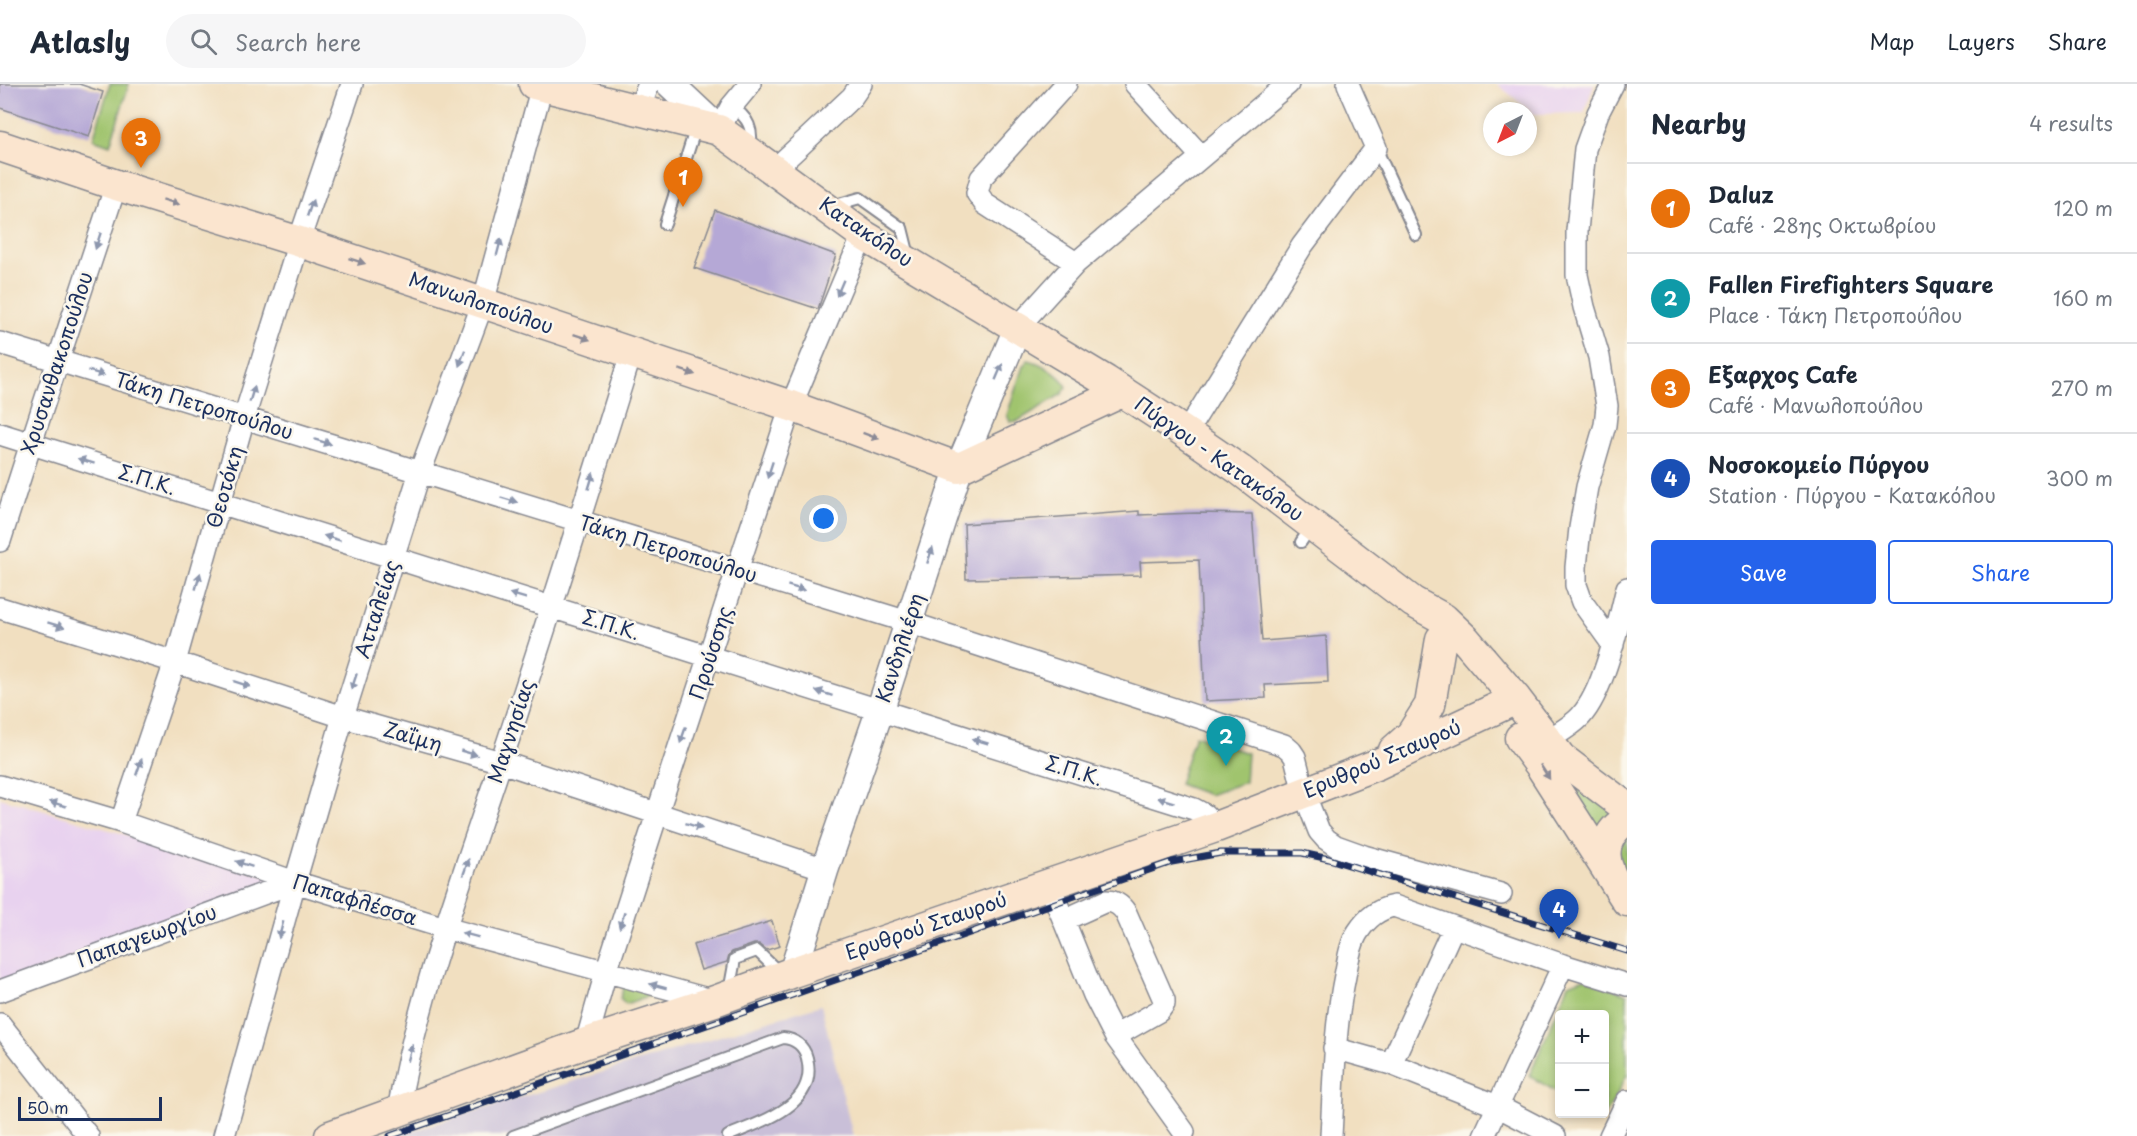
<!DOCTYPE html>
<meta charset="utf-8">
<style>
:root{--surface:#fff;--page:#f6f6f7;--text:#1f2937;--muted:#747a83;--line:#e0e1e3;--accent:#2563eb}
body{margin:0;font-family:"Playpen Sans",sans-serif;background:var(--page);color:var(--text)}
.controls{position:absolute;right:18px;bottom:18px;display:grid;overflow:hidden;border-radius:6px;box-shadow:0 3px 9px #0003}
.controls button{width:54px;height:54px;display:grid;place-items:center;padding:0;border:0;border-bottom:2px solid var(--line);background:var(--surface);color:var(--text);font:30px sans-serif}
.compass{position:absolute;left:1483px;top:18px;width:54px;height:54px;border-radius:50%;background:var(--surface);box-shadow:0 3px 9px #0003;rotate:222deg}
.scale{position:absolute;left:18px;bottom:15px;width:144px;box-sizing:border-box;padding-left:6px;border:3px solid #1b2f5e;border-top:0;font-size:16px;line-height:21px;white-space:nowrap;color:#1b2f5e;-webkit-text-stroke:4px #fbf7ec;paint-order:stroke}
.you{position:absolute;left:824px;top:435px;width:21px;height:21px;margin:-15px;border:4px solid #fff;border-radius:50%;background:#1a73e8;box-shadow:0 0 0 9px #1a73e833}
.badge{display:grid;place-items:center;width:39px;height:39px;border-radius:50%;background:var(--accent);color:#fff;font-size:20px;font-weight:700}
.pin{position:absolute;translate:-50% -50px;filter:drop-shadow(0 2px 3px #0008)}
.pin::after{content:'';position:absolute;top:32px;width:21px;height:18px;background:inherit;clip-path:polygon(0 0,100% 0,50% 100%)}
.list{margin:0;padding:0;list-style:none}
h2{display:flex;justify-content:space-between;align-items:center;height:78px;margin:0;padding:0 24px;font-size:26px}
h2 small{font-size:20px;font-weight:400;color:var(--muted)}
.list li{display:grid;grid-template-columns:39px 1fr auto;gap:18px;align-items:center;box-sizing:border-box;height:90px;padding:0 24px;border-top:2px solid var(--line)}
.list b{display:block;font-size:22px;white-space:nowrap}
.list p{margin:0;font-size:20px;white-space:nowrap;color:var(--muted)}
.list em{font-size:20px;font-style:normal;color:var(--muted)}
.actions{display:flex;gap:12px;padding:18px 24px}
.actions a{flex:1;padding:14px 0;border:2px solid var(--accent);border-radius:6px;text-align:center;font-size:21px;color:var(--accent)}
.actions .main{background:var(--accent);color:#fff}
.icon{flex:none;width:33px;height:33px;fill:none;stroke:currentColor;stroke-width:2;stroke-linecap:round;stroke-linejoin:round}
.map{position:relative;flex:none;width:1627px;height:1052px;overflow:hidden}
header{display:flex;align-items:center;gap:36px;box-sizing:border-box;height:84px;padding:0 30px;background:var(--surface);border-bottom:2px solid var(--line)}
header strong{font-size:28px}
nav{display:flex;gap:33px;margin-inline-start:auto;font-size:21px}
.search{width:420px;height:54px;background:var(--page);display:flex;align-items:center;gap:15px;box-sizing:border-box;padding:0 21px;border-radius:33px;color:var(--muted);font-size:22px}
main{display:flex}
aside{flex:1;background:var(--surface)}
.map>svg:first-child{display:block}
</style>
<header>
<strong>Atlasly</strong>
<div class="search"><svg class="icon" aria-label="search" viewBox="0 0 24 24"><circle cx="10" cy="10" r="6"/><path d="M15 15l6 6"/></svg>Search here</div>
<nav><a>Map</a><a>Layers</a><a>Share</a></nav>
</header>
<main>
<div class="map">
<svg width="1627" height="1052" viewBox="0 0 1627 1052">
<rect width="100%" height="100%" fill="#fbf7ec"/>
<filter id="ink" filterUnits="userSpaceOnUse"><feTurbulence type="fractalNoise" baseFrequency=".0167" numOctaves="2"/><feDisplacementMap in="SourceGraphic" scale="12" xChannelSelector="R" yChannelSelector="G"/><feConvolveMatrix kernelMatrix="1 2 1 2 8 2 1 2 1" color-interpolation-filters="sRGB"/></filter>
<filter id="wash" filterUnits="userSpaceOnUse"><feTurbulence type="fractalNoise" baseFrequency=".008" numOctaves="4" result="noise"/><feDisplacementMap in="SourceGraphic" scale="24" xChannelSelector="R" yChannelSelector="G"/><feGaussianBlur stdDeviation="1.35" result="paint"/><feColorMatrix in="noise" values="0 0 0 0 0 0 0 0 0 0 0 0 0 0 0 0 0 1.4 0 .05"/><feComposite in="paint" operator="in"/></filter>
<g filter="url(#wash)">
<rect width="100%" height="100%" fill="#f1dfc0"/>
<path fill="#e8d2ef" d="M 1497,0 L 1594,0 L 1584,29 L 1534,30 Z
M 0,714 L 281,796 L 0,901 Z"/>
<path fill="#c9bfd8" d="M 821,921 L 853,1052 L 396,1052 Z"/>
<path fill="#a0c46e" stroke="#5e7a66" stroke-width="1.5" d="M 110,0 L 129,0 L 110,61 L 93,55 Z
M 1028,276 C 1040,278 1062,292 1067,303 L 1062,310 L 1018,337 L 1010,338 L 1007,331 L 1023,282 Z
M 1195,651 L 1247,669 L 1245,698 L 1209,711 L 1179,700 Z
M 1566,690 L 1619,729 L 1597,754 L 1557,697 Z
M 1627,747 L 1627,796 L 1622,792 L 1617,757 Z
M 1584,894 L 1627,910 L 1627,991 L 1604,1034 L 1596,1030 L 1604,1030 L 1604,930 L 1560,930 L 1559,1009 L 1529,992 L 1569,900 Z
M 626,896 L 657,909 L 626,920 L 620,914 Z"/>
<g id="blocks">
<path fill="#b5a8d6" d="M 0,0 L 79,0 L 103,8 L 89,53 L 0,24 Z
M 715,126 L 836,171 L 818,225 L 694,184 Z
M 1139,427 L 1139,431 L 1197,429 L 1252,430 L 1262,557 L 1326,552 L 1328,598 L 1265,601 L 1266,614 L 1205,617 L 1199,476 L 1140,478 L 1141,491 L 966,495 L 964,440 Z
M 772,837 L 780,862 L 767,866 L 759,860 L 754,860 L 732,868 L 729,871 L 727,878 L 701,886 L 693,861 Z"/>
</g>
</g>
<g filter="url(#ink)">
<use href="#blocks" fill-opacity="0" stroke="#86878f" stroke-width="1.5"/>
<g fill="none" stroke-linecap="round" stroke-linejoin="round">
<defs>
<path id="service" d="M 731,23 C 748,32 755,47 749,66
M 1376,64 L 1416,151
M 832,122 L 860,114 L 902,144 L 909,172
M 665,140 L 696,43
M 1301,458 L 1311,443
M 729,908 L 735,875 L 757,867 L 780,889
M 513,1052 L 783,954 C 795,955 804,962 807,974 C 819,1022 761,1037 728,1052"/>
<path id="minor" d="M 1066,0 L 981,94 L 977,109 L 985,120 L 1076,179
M 1135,0 L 1201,72
M 638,27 L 649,0
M 719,46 L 731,23 L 750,0
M 775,85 L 852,13 L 861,0
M 1018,243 L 1076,179 L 1288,0
M 0,259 L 908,538 L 1284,661 L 1291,667 L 1295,673 L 1304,709 L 1319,747 L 1326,755 L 1336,762 L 1364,772 L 1501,810
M 1186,349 L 1302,162 L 1376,64 L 1348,0
M 0,350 L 1194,725 L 1205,731 L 1216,743
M 0,457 C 37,338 77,220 116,101
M 0,524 L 175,578 L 343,633 L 501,678 L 825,785
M 1613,561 L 1582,518 L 1576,501 L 1576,483 L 1580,444 L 1587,403 L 1605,341 L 1607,322 L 1599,273 L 1584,223 L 1577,191 L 1577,147 L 1585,65 L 1598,29 L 1613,0
M 1546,657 C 1557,650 1572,642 1581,632 C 1605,605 1618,540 1627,504
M 0,702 L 121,738 L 295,798 L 445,844 L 715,917
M 121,738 L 175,578 L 244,334 L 303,145 L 352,0
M 1049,800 L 1094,911 L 1115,952 L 1184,1048
M 1064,836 L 1106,817 C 1115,817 1121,821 1126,829 L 1164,916 L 1164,920 L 1159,927 L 1115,952
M 0,907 L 295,798
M 0,940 L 88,1052
M 586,959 L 606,888 L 657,730 L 791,322 L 863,151
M 1334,964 L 1391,980 L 1497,1022 L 1555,1052
M 1391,980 L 1453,844
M 398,1027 C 419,907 464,790 502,675 C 547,541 589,405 631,270
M 224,1052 L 295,798 L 343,633 L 420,388 L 483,219 L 542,2
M 1331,1052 C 1334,998 1334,945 1345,892 C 1348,877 1350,860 1358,848 C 1367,834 1378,825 1394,822 L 1563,881 L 1627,901
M 1484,1052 L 1563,881
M 1610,1052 L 1627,1017"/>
<path id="tertiary" d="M 670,0 L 719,46
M 793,888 L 825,785 L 880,626 L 959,384 L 1018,243"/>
<path id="secondary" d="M 534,0 L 719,46 L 863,151 L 1106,297 L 1186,349 L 1240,386 L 1413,518 L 1444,535 L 1465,555 L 1516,615 L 1561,674 L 1627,724
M 0,62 L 116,101 L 300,158 L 791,322 L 959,384 L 1122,308
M 1520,654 L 1540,681 L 1627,817
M 1394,666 L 1411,651 L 1430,621 L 1441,555
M 1610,789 C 1600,768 1607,747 1627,736
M 330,1052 L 586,959 L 715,917 L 793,888 L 1216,743 L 1378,680 L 1516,615"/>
</defs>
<use href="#service" stroke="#86878f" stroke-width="14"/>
<use href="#minor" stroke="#86878f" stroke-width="24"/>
<use href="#tertiary" stroke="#86878f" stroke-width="30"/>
<use href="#secondary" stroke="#86878f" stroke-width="33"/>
<use href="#service" stroke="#fff" stroke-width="10"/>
<use href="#minor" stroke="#fff" stroke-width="21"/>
<use href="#tertiary" stroke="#fff" stroke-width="27"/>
<use href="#secondary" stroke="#fbe5cf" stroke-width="30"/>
<defs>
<path id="rail" d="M 390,1052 L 1172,778 L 1221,769 L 1302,769 L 1329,775 L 1627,867"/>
</defs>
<use href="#rail" stroke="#1b2f5e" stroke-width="7"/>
<use href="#rail" stroke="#fbf7ec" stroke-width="4.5" stroke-dasharray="14" stroke-linecap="butt"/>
</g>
<defs><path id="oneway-solid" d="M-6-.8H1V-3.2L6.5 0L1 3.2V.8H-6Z" transform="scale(1.5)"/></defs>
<g fill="#8b8a96">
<use href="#oneway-solid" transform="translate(171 118) rotate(17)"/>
<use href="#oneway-solid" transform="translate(357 177) rotate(18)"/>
<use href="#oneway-solid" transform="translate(582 253) rotate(19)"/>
<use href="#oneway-solid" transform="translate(687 288) rotate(18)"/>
<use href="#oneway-solid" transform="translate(871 352) rotate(20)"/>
<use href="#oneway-solid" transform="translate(1545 688) rotate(57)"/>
</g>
<g fill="#8d97ae">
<use href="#oneway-solid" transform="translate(310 124) rotate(-71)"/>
<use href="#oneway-solid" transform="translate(98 157) rotate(108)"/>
<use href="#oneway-solid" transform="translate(499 163) rotate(-75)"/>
<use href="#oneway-solid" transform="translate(840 204) rotate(113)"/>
<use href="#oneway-solid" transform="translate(462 274) rotate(110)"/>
<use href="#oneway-solid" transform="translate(999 288) rotate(-67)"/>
<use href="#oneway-solid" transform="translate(96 289) rotate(17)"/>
<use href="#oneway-solid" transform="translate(252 310) rotate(-73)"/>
<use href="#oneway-solid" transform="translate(323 358) rotate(17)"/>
<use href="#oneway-solid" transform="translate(86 377) rotate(-163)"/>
<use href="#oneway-solid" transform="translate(770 386) rotate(108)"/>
<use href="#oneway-solid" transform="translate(591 397) rotate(-73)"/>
<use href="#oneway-solid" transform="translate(509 416) rotate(17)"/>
<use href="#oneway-solid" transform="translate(332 454) rotate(-163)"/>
<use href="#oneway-solid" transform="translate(930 471) rotate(-72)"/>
<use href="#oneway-solid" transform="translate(198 497) rotate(-74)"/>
<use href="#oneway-solid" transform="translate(796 504) rotate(17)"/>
<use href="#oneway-solid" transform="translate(518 512) rotate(-163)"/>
<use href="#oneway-solid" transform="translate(56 541) rotate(17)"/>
<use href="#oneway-solid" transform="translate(354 598) rotate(108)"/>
<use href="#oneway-solid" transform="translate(242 600) rotate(18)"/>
<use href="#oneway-solid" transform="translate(824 609) rotate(-162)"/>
<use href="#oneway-solid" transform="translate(683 651) rotate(109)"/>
<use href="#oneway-solid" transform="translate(980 657) rotate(-163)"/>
<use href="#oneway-solid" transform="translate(469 669) rotate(16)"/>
<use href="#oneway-solid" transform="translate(139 683) rotate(-71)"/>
<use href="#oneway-solid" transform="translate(1166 716) rotate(-163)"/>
<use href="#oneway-solid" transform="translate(58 720) rotate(-163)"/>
<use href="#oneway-solid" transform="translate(694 742) rotate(18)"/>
<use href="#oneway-solid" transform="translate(244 780) rotate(-161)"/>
<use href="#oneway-solid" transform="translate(466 783) rotate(-71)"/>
<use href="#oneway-solid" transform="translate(622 836) rotate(108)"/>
<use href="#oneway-solid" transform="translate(281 846) rotate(105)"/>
<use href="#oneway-solid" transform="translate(470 851) rotate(-165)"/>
<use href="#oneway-solid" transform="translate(658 902) rotate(-165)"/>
<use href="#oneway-solid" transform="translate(410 969) rotate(-75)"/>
</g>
</g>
<g text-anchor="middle" stroke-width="5" stroke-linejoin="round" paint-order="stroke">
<g font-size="20" fill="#1b2f5e" stroke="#fbf7ec">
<text transform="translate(866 148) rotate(34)" y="7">Κατακόλου</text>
<text transform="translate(481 219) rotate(19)" y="7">Μανωλοπούλου</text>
<text transform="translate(57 279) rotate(-72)" y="7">Χρυσανθακοπούλου</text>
<text transform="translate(204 322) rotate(17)" y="7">Τάκη Πετροπούλου</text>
<text transform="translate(1219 375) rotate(35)" y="7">Πύργου - Κατακόλου</text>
<text transform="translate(147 396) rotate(17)" y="7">Σ.Π.Κ.</text>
<text transform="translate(225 403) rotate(-74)" y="7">Θεοτόκη</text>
<text transform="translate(668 465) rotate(17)" y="7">Τάκη Πετροπούλου</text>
<text transform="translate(377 525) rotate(-72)" y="7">Ατταλείας</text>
<text transform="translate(611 541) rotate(17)" y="7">Σ.Π.Κ.</text>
<text transform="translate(900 564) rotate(-72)" y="7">Κανδηλιέρη</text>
<text transform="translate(711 569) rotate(-72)" y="7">Προύσσης</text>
<text transform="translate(511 647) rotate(-72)" y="7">Μαγνησίας</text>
<text transform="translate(413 653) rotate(16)" y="7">Ζαΐμη</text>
<text transform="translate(1382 675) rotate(-23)" y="7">Ερυθρού Σταυρού</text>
<text transform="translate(1074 687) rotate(17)" y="7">Σ.Π.Κ.</text>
<text transform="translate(355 816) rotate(17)" y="7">Παπαφλέσσα</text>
<text transform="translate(926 842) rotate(-19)" y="7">Ερυθρού Σταυρού</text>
<text transform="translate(147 852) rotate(-20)" y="7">Παπαγεωργίου</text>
</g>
</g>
</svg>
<div class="controls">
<button>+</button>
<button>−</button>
</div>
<svg class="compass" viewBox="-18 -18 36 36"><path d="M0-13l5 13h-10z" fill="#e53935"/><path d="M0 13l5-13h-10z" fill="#747a83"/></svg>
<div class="scale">50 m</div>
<div class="you"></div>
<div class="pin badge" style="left:683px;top:123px;background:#e8710a">1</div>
<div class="pin badge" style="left:1226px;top:682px;background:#0f9aa8">2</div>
<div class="pin badge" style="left:141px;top:84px;background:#e8710a">3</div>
<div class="pin badge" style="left:1559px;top:855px;background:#1a4fb4">4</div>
</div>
<aside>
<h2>Nearby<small>4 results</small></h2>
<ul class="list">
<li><span class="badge" style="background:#e8710a">1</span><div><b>Daluz</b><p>Café · 28ης Οκτωβρίου</p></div><em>120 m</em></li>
<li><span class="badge" style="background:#0f9aa8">2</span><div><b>Fallen Firefighters Square</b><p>Place · Τάκη Πετροπούλου</p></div><em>160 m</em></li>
<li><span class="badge" style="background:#e8710a">3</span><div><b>Εξαρχος Cafe</b><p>Café · Μανωλοπούλου</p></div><em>270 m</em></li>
<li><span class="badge" style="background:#1a4fb4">4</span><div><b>Νοσοκομείο Πύργου</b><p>Station · Πύργου - Κατακόλου</p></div><em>300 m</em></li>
</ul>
<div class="actions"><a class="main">Save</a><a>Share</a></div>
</aside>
</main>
